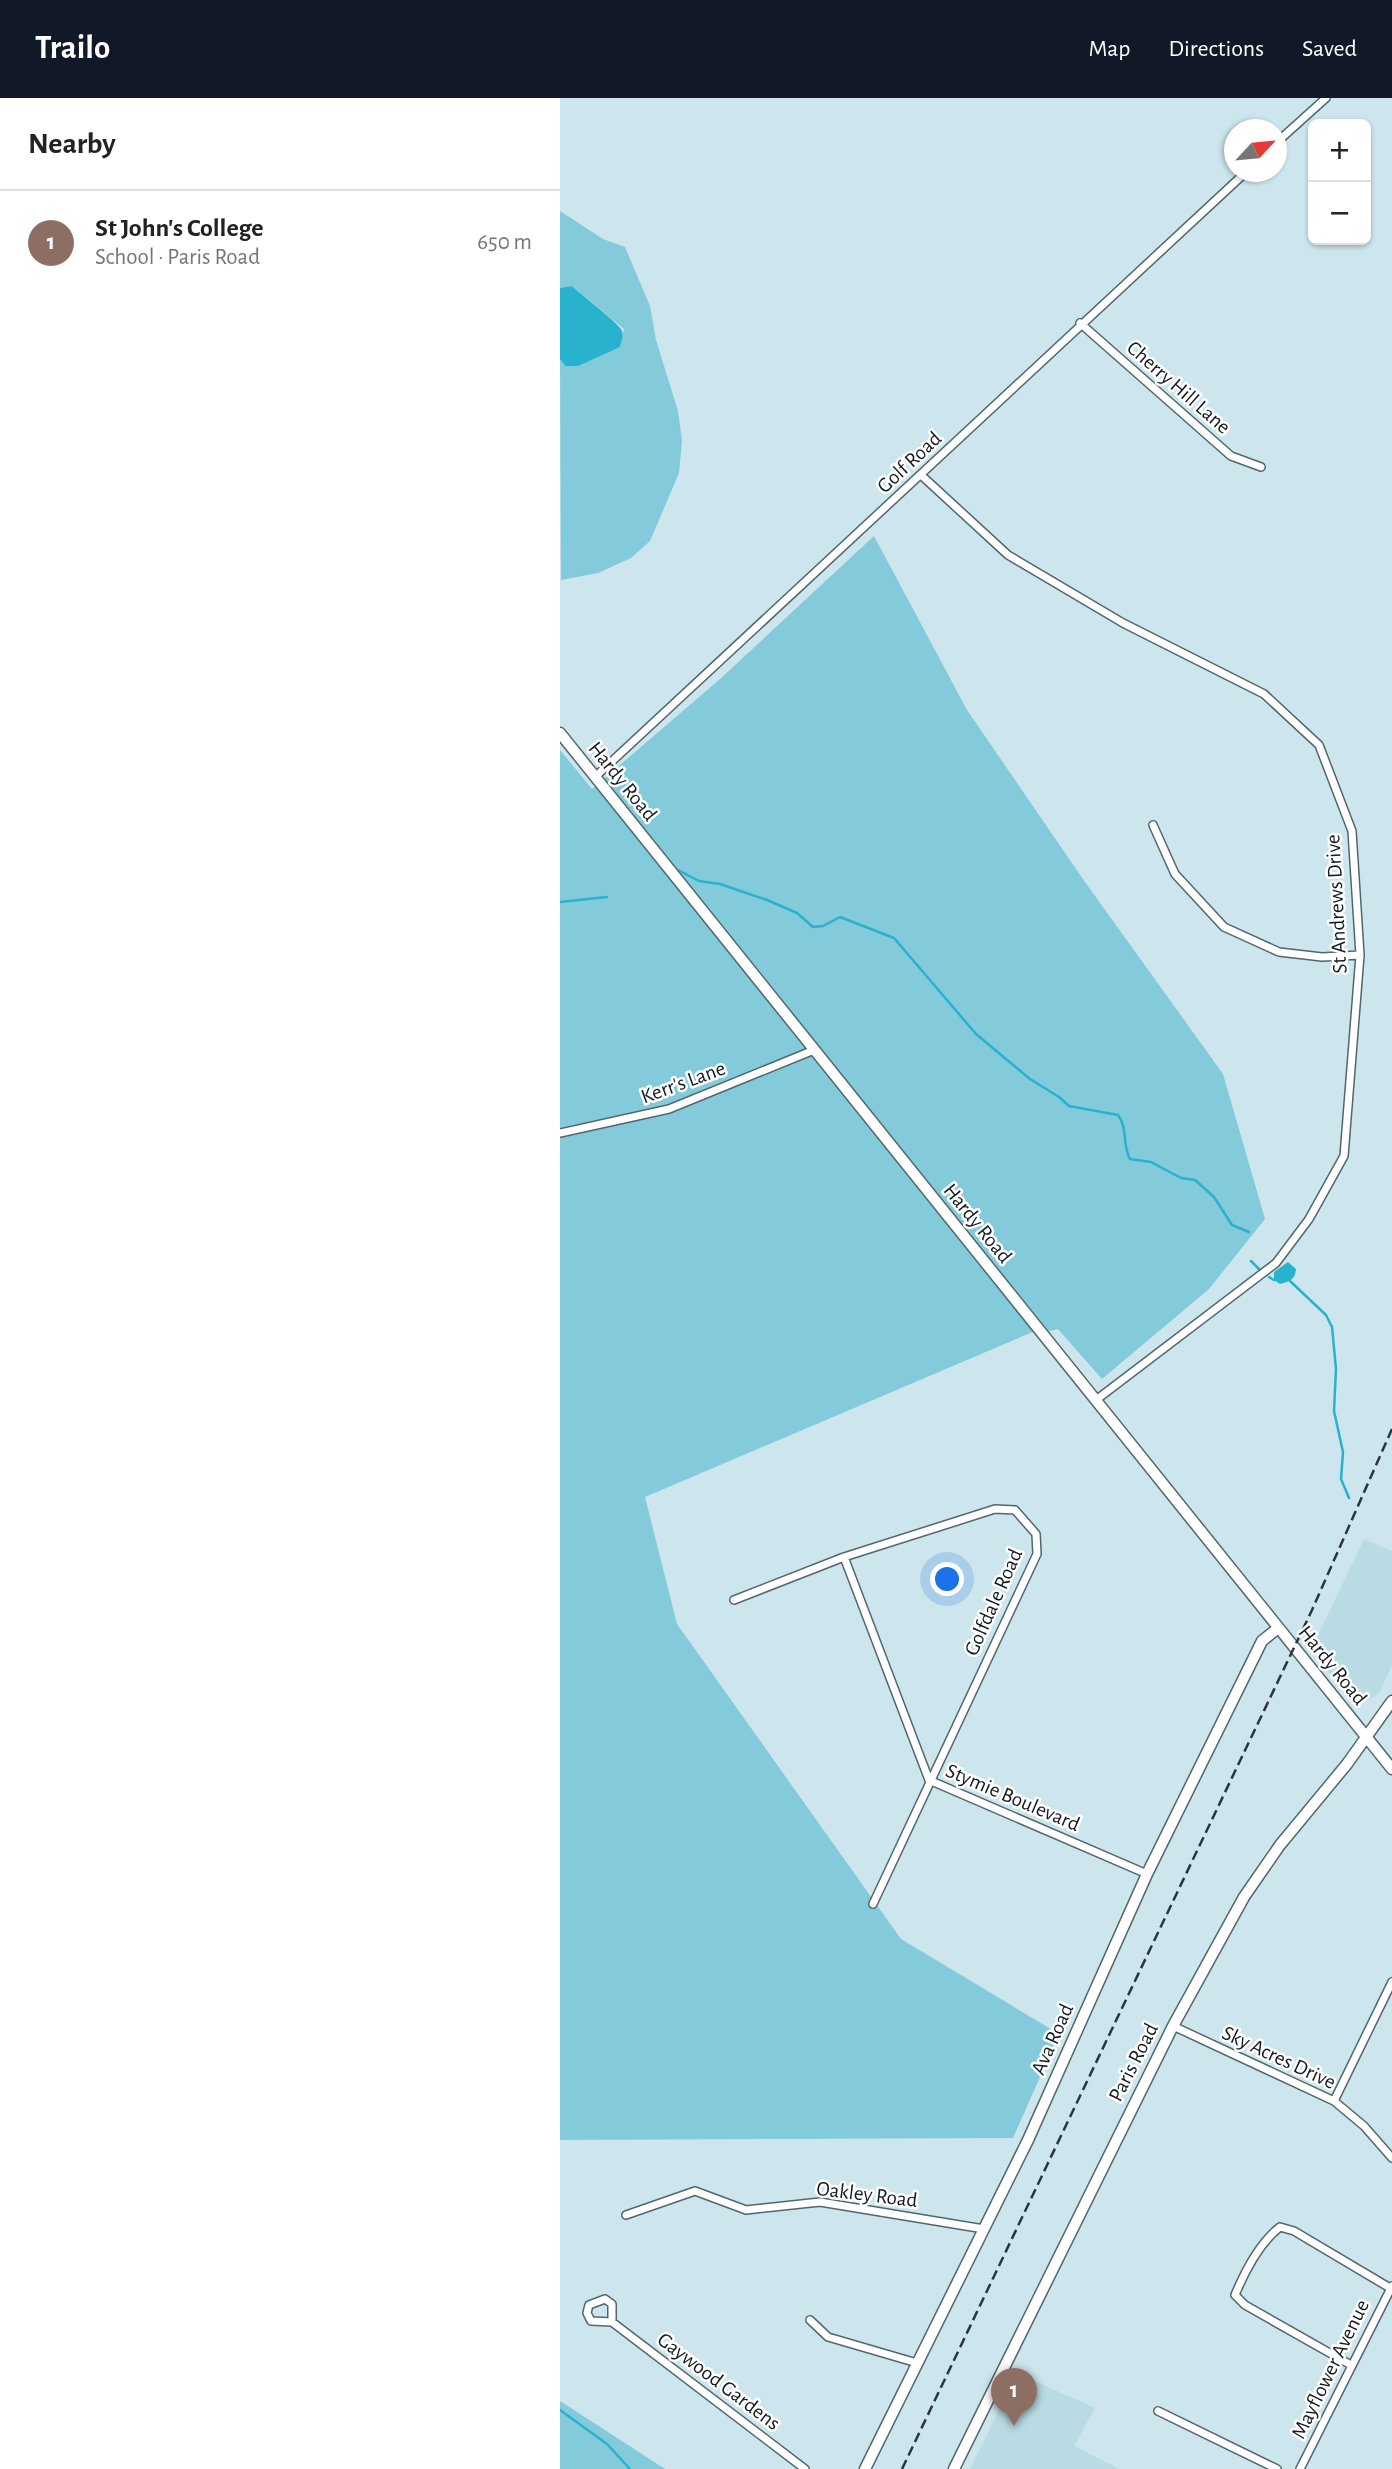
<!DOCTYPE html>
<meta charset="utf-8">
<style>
:root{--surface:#fff;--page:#f6f6f6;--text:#222;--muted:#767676;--line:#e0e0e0;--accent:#111827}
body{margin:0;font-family:"Alegreya Sans",sans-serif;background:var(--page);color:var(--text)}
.controls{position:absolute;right:21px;top:21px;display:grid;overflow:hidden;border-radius:10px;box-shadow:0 2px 5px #0004}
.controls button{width:63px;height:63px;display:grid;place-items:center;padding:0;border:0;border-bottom:2px solid var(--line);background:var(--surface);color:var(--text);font:35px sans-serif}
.compass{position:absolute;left:664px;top:21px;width:63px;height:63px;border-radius:50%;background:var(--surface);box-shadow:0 2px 5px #0004;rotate:64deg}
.you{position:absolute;left:388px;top:1482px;width:24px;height:24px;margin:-18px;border:5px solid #fff;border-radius:50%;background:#1a73e8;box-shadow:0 0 0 10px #1a73e833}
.badge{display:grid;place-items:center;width:46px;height:46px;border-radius:50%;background:var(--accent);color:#fff;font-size:23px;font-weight:700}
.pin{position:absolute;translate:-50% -58px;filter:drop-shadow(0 2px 4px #0008)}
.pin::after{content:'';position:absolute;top:37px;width:24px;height:21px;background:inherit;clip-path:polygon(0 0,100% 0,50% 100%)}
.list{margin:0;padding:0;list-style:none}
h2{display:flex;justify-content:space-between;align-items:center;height:91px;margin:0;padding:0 28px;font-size:30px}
h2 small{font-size:23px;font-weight:400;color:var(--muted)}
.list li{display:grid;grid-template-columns:46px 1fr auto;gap:21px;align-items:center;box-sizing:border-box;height:105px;padding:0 28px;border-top:2px solid var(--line)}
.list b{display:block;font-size:26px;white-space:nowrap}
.list p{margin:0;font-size:23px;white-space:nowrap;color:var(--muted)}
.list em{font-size:23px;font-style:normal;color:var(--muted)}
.map{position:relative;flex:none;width:832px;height:2371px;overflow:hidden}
header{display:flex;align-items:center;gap:42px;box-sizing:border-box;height:98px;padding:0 35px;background:var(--accent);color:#fff}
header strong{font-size:33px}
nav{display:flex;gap:38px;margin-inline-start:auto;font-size:24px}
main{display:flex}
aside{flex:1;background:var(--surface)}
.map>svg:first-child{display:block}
</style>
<header>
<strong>Trailo</strong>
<nav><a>Map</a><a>Directions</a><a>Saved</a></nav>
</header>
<main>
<aside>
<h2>Nearby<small></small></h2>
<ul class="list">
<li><span class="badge" style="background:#8d6e63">1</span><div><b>St John's College</b><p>School · Paris Road</p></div><em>650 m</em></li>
</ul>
</aside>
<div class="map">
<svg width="832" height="2371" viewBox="0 0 832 2371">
<rect width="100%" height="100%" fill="#cde5ec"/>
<path fill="#badbe4" d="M 804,1441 L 832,1453 L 832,1567 L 819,1595 L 807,1603 L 791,1602 L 751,1552 Z
M 457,2275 L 535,2310 L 514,2348 L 559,2371 L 410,2371 Z"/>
<path fill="#83cadb" d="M 0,113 L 43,141 L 65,149 L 90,208 L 96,242 L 118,313 L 122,343 L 119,375 L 90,443 L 71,460 L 38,475 L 1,482 L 0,261 L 5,268 L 60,249 L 64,231 L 12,188 L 0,190 Z
M 314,438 L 407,612 L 525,784 L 663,976 L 705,1121 L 649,1191 L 542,1281 L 498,1231 L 478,1236 L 475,1233 L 85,1399 L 117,1526 L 341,1841 L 499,1936 L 453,2040 L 0,2042 L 0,652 L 32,691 L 160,581 Z
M 0,2303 L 105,2371 L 0,2371 Z"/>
<path fill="#29b2cd" d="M 12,188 C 20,196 61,227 62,233 C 64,238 61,244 60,249 L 18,268 L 5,268 L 0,261 L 0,190 Z
M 728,1164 L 736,1171 C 735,1182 730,1183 720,1186 L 714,1182 L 714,1174 Z"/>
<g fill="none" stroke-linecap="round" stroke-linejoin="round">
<path stroke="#29b2cd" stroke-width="2.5" d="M 118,772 L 139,783 L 160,786 L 207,802 L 237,815 L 253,829 L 263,828 L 280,819 L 334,840 L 416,936 L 470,981 L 499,999 L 509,1008 L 558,1017 C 568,1030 562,1047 570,1061 L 591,1064 L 621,1080 L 635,1082 L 654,1099 L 672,1127 L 689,1134
M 0,804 L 47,799
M 691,1163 L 699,1171
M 709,1179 L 714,1182
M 730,1183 L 766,1217 L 772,1229 L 776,1271 L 774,1313 L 783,1354 L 781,1381 L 789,1400
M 0,2312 L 47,2346 L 70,2371"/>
<defs>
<path id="street" d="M 716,45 L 766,0
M 520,225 L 671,358 L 701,369
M 361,377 L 448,457 L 563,525 L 704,596 L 759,647 L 792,733 L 800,857 L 784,1058 L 749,1121 L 716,1165 L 536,1302
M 35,679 L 686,74
M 593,727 L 615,776 L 664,829 L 719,854 L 762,859 L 800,857
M 0,1035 L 109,1011 L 254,952
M 284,1459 L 369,1682 L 587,1776
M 174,1502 L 284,1459 L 435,1411 L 455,1412 L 476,1436 L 477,1456 L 313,1806
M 613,1928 L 774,2003 L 804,2028 L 832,2060
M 774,2003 L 832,1884
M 66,2117 L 135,2093 L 186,2112 L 260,2104 L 424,2131
M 250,2222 L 268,2239 L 357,2265
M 52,2224 L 52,2206 L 45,2201 L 29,2207 L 27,2215 L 31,2223 L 52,2224 L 245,2371
M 791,2267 L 685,2207 L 675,2197 C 685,2173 699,2145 720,2129 L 734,2133 L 830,2190
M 598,2313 L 717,2371
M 740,2371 L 832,2188"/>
<path id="secondary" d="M 0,635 L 832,1671
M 305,2371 L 468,2042 L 587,1776 L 702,1543 L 718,1530
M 394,2371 L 613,1928 L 684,1799 L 720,1747 L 787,1666 L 832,1603"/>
</defs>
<use href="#street" stroke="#52676c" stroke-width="10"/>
<use href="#secondary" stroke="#52676c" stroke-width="13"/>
<use href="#street" stroke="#fff" stroke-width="7"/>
<use href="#secondary" stroke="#fff" stroke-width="10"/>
<path stroke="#2c363a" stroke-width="2.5" stroke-dasharray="10 5" stroke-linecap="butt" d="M 342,2371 L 752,1512 L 832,1331"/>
</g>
<g text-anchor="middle" stroke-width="5" stroke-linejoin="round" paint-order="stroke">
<g font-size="21" fill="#121a1d" stroke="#fff">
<text transform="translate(619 289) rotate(41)" y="7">Cherry Hill Lane</text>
<text transform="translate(349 364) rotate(-43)" y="7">Golf Road</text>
<text transform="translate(63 683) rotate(51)" y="7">Hardy Road</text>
<text transform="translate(776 806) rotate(-93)" y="7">St Andrews Drive</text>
<text transform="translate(123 984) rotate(-20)" y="7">Kerr's Lane</text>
<text transform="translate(418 1125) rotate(51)" y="7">Hardy Road</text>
<text transform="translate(433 1504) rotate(-66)" y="7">Golfdale Road</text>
<text transform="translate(773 1567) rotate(51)" y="7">Hardy Road</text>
<text transform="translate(453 1699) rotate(23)" y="7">Stymie Boulevard</text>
<text transform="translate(492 1941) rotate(-66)" y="7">Ava Road</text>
<text transform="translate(719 1959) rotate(25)" y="7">Sky Acres Drive</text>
<text transform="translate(573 1964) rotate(-63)" y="7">Paris Road</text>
<text transform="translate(307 2096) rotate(7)" y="7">Oakley Road</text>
<text transform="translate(770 2271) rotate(-64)" y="7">Mayflower Avenue</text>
<text transform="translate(159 2283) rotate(37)" y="7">Gaywood Gardens</text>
</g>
</g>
</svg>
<div class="controls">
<button>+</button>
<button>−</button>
</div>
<svg class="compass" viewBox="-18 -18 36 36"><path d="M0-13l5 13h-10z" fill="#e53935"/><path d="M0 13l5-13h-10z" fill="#767676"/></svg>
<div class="you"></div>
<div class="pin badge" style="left:454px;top:2328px;background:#8d6e63">1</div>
</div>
</main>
